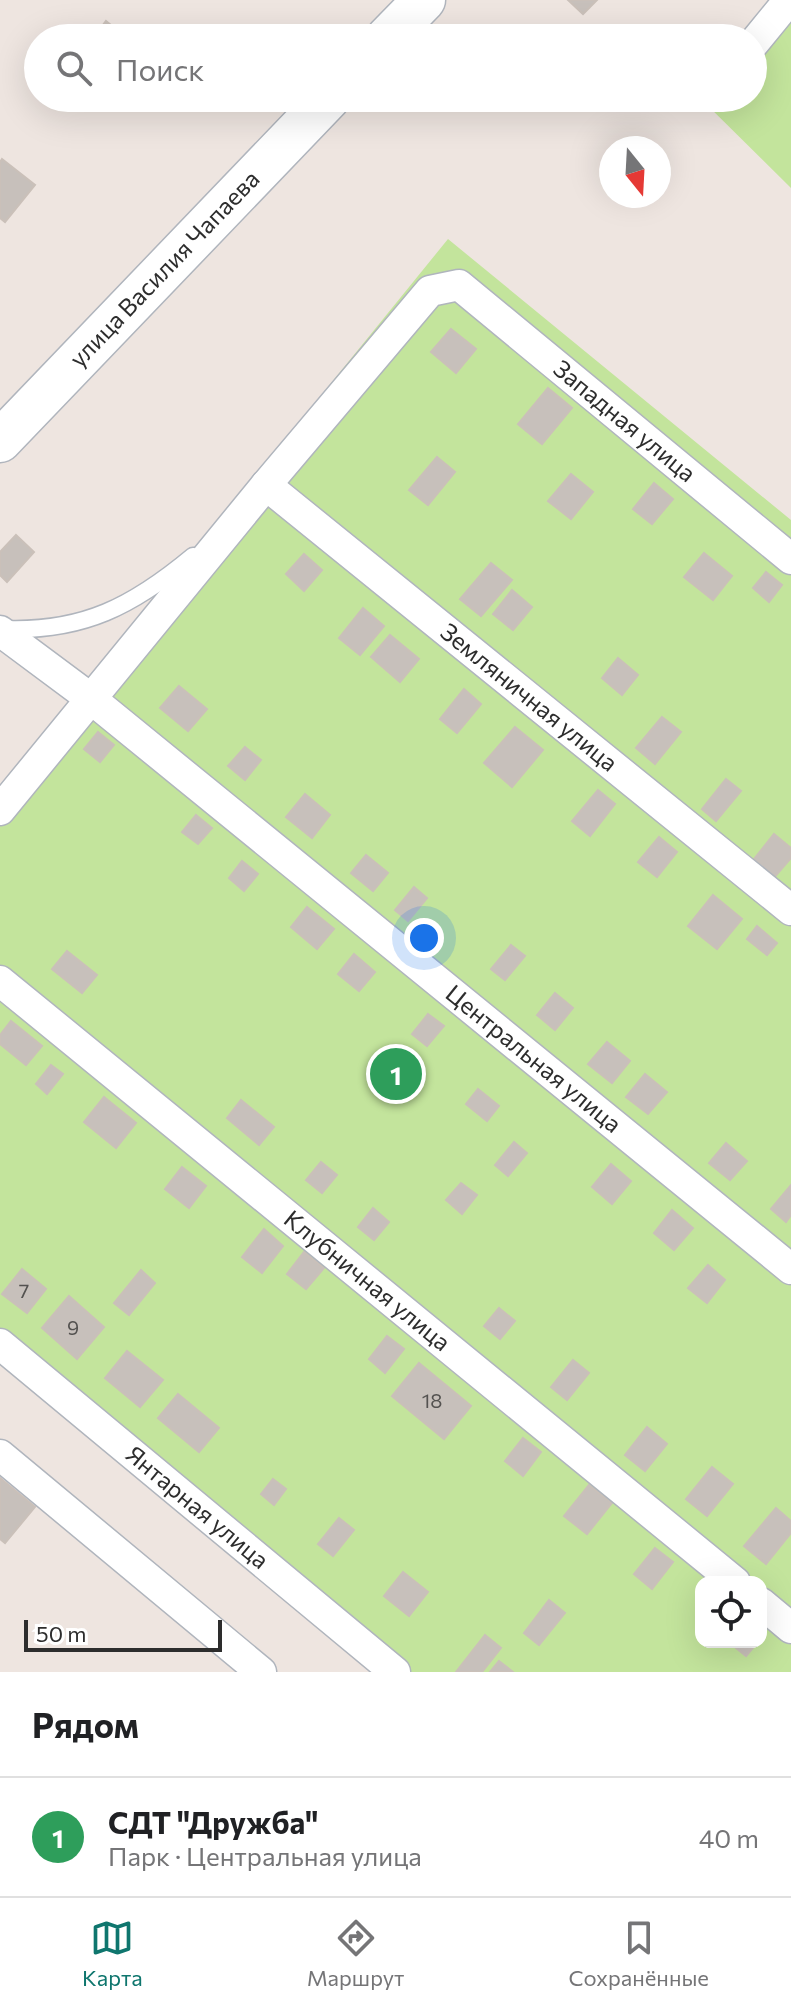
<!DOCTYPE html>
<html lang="ru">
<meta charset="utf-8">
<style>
:root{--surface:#fff;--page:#f6f6f6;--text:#202124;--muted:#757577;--line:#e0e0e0;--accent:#0f766e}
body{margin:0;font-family:Commissioner,sans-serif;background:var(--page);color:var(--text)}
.controls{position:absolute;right:24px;bottom:24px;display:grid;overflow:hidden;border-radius:16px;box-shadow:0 8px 32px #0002}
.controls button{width:72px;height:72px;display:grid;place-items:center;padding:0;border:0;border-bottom:2px solid var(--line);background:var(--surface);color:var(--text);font:40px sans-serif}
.compass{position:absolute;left:599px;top:136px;width:72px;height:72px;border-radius:50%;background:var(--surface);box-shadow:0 8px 32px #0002;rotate:162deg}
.scale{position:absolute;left:24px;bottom:20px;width:198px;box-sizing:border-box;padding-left:8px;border:4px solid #2d2d2d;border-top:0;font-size:22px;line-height:28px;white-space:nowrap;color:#2d2d2d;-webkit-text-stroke:6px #fff;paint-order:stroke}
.you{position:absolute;left:424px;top:938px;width:28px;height:28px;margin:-20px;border:6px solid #fff;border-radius:50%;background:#1a73e8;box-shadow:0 0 0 12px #1a73e833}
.badge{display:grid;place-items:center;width:52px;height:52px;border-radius:50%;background:var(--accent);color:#fff;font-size:26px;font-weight:700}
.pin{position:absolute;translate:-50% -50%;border:4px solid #fff;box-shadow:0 2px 8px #0006}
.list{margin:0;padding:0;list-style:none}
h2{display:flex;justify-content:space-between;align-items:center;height:104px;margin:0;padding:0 32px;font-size:34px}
h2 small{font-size:26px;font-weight:400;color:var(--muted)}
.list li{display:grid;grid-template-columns:52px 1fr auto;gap:24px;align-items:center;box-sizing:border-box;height:120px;padding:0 32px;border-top:2px solid var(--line)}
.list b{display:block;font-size:30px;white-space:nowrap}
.list p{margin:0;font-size:26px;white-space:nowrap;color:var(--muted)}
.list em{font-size:26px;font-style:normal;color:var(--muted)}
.icon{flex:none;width:44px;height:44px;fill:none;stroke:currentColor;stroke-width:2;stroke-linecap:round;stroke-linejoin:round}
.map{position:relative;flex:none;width:791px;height:1672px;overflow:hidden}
.search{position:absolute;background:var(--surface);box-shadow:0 8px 32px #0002;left:24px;right:24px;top:24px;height:88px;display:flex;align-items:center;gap:20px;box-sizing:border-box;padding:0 28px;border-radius:44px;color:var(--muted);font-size:30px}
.sheet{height:224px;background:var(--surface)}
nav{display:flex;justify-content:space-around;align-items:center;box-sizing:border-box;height:112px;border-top:2px solid var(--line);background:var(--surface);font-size:22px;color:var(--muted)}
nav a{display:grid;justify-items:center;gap:4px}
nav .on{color:var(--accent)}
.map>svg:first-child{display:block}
</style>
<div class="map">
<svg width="791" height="1672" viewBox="0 0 791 1672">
<rect width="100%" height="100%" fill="#eee5e0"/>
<path fill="#c3e49c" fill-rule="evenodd" d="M 791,0 L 791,188 L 700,98 L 753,98 L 753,38 Z
M 448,239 L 791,520 L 791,1672 L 377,1672 L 0,1356 L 0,791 ZM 701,1582 L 761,1582 L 761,1642 L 701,1642 Z"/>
<path fill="#c7c0bb" stroke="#cac0b9" stroke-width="2" d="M 568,0 L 597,0 L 583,14 Z
M 106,21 L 127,38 L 93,38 Z
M 2,159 L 35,185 L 5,222 L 0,218 L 0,162 Z
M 451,329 L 476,349 L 456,373 L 431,352 Z
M 548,388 L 572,408 L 542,444 L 518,424 Z
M 437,457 L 455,472 L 428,505 L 409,490 Z
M 571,474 L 593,492 L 571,519 L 548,501 Z
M 654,483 L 673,499 L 652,524 L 633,509 Z
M 16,535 L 34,552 L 7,582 L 0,575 L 0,552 Z
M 704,553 L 732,576 L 713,600 L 684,577 Z
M 304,554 L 322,570 L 304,591 L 286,574 Z
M 491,563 L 512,580 L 481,616 L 460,599 Z
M 766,572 L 782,585 L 769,602 L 753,588 Z
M 512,590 L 532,607 L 513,630 L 493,614 Z
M 363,608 L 384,626 L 360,655 L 339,638 Z
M 390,635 L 419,659 L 400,682 L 371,657 Z
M 618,658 L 638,675 L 622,695 L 602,678 Z
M 179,686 L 207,709 L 188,731 L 160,708 Z
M 464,689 L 481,704 L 457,733 L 440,719 Z
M 662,717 L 681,732 L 655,764 L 636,748 Z
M 515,727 L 543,750 L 512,787 L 484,763 Z
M 98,732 L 114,745 L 100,762 L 84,749 Z
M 245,747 L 261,760 L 245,780 L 228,766 Z
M 726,779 L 741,791 L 716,821 L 702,809 Z
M 598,790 L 615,804 L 590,836 L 572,821 Z
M 305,794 L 330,815 L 312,838 L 286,817 Z
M 196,815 L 212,828 L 198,844 L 182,832 Z
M 774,834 L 791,848 L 791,858 L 771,881 L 750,864 Z
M 659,837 L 677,852 L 657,877 L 638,862 Z
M 366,855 L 388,873 L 373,891 L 351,873 Z
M 242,861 L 258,874 L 244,891 L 229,878 Z
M 414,887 L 427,898 L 408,921 L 395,910 Z
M 713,895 L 742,919 L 717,949 L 688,926 Z
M 307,907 L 334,929 L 317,949 L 291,927 Z
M 757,926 L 777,943 L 767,955 L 747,939 Z
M 511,945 L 525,956 L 505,980 L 491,969 Z
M 67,951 L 97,975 L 82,993 L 52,969 Z
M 354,954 L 375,972 L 359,991 L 338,974 Z
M 555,993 L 573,1008 L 555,1030 L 537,1015 Z
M 428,1014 L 444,1026 L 427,1046 L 412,1034 Z
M 11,1021 L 42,1046 L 26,1065 L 0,1044 L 0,1035 Z
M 607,1042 L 630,1061 L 612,1083 L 588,1064 Z
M 51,1065 L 63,1074 L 47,1094 L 36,1084 Z
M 645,1074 L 667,1092 L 648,1114 L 626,1097 Z
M 478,1089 L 499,1106 L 487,1121 L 466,1104 Z
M 104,1097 L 136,1123 L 116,1148 L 84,1122 Z
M 241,1100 L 274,1127 L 259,1145 L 227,1118 Z
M 514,1142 L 527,1153 L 508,1176 L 495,1165 Z
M 726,1143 L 747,1161 L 730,1180 L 709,1163 Z
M 321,1162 L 337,1175 L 322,1193 L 306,1180 Z
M 611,1164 L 631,1181 L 612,1204 L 592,1187 Z
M 182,1167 L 206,1186 L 189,1208 L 165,1189 Z
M 461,1183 L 477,1195 L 462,1214 L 446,1200 Z
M 791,1185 L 791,1215 L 786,1222 L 771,1209 Z
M 373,1208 L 389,1222 L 374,1240 L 358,1227 Z
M 672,1210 L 693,1228 L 674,1250 L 654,1233 Z
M 264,1229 L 283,1246 L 262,1273 L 242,1257 Z
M 304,1252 L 324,1268 L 306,1289 L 287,1274 Z
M 708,1265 L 725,1280 L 707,1303 L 688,1288 Z
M 22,1269 L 46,1289 L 27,1313 L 2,1294 Z
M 141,1270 L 155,1283 L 129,1315 L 114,1303 Z
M 69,1296 L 104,1327 L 77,1359 L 42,1328 Z
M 499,1308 L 515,1321 L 500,1339 L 484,1326 Z
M 387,1336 L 404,1349 L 385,1373 L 369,1359 Z
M 127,1351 L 163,1380 L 140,1407 L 105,1378 Z
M 573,1360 L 589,1373 L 567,1400 L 551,1387 Z
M 419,1363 L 471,1406 L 444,1439 L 392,1396 Z
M 178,1394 L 219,1428 L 199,1452 L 158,1418 Z
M 647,1427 L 667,1444 L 645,1471 L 625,1455 Z
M 523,1438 L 541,1452 L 523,1476 L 505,1461 Z
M 712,1467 L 733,1484 L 707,1516 L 686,1499 Z
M 0,1478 L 35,1507 L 5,1543 L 0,1539 Z
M 273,1479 L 286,1489 L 274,1505 L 261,1494 Z
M 589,1485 L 612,1503 L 587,1534 L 564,1516 Z
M 776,1508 L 791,1521 L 791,1533 L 766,1564 L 744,1546 Z
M 339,1518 L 354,1530 L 333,1556 L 318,1544 Z
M 655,1548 L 673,1562 L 652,1589 L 634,1574 Z
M 403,1572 L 428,1592 L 409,1616 L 384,1596 Z
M 549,1600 L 565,1613 L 539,1645 L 524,1633 Z
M 485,1635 L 501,1648 L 482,1672 L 456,1672 Z
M 733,1642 L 758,1642 L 746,1656 L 731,1644 Z
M 499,1661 L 513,1672 L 490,1672 Z"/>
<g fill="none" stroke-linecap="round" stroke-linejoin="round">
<defs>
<path id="lane" d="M 4,629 C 83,632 133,606 193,556"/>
<g id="street">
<path d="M 753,44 L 789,0"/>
<path id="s1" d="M 266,485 L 791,910"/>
<path id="s2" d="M 0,631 L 90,698 L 791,1269"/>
<path id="s3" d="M 0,810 L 266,485 L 430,291 L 459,285 L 791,559"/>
<path id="s4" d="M 0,981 L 735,1582"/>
<path id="s5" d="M 0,1344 L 395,1672"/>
<path d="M 0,1455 L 261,1672"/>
<path d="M 761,1603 L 791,1628"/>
</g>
<g id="secondary">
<path d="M 387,38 L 424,0"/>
<path id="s6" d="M 0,441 L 329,98"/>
</g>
</defs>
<use href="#lane" stroke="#b0b5bd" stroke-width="19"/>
<use href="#street" stroke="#b0b5bd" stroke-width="33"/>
<use href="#secondary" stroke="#b0b5bd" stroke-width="45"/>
<use href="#lane" stroke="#fff" stroke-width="16"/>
<use href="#street" stroke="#fff" stroke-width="30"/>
<use href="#secondary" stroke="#fff" stroke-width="42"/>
</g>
<g text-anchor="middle" stroke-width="7" stroke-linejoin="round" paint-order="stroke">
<g font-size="20" fill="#545250">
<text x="24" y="1298">7</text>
<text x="73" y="1335">9</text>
<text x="432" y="1408">18</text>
</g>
<g font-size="24" fill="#2d2d2d" stroke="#fff">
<text dy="8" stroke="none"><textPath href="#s6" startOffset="238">улица Василия Чапаева</textPath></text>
<text dy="8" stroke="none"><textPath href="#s3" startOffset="918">Западная улица</textPath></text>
<text dy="8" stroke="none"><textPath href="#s1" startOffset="338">Земляничная улица</textPath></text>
<text dy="8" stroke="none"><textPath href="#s2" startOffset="684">Центральная улица</textPath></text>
<text dy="8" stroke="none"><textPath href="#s4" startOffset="474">Клубничная улица</textPath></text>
<text dy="8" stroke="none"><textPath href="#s5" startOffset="256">Янтарная улица</textPath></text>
</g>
</g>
</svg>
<div class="controls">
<button><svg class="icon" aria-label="locate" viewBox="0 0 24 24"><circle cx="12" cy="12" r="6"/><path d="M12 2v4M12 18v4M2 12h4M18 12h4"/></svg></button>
</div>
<svg class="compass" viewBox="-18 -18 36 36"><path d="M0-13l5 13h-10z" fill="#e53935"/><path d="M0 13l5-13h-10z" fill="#757577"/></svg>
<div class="scale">50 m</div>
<div class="you"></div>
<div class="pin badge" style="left:396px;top:1074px;background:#2e9e5b">1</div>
<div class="search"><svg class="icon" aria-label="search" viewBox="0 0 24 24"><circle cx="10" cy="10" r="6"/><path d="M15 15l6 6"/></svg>Поиск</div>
</div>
<section class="sheet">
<h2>Рядом<small></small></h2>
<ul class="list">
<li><span class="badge" style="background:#2e9e5b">1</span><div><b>СДТ &quot;Дружба&quot;</b><p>Парк · Центральная улица</p></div><em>40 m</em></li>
</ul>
</section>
<nav>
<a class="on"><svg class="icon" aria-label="map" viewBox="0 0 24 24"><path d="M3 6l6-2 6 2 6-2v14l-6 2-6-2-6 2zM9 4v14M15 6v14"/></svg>Карта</a>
<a><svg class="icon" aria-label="directions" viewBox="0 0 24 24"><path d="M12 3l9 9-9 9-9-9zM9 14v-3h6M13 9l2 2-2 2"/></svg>Маршрут</a>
<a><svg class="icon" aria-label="saved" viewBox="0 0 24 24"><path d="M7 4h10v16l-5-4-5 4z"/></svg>Сохранённые</a>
</nav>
